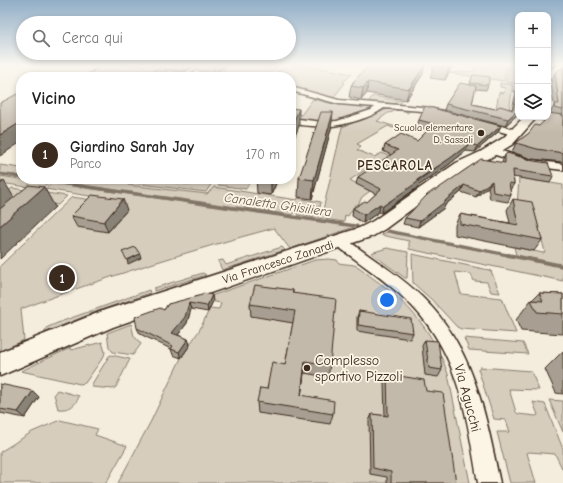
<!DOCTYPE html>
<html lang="it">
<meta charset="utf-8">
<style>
:root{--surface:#fff;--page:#f6f6f6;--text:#222;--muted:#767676;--line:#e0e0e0;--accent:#3b2a1e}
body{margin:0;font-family:"Comic Neue",sans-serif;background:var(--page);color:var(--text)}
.controls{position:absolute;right:12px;top:12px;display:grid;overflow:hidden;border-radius:8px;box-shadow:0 2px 6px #0003}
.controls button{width:36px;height:36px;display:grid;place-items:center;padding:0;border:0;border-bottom:1px solid var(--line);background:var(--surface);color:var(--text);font:20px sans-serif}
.you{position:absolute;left:387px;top:300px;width:14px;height:14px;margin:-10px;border:3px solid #fff;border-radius:50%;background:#1a73e8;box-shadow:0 0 0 6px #1a73e833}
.badge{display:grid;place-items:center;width:26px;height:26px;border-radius:50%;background:var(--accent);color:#fff;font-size:13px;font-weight:700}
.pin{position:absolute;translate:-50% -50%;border:2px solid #fff;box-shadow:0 1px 4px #0006}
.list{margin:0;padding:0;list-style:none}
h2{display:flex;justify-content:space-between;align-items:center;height:52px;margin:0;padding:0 16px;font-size:17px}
h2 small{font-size:13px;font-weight:400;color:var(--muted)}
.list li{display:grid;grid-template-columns:26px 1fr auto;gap:12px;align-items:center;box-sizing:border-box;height:60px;padding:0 16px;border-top:1px solid var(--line)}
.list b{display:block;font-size:15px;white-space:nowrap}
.list p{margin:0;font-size:13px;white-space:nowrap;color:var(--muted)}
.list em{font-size:13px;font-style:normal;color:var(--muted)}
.icon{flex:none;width:22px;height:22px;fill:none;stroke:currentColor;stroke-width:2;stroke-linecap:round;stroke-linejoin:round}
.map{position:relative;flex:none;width:563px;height:483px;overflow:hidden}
.search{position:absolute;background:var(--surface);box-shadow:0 2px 6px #0003;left:16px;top:16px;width:280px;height:44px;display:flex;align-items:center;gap:10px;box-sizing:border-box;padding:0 14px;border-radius:22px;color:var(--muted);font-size:15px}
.panel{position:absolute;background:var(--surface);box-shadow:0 2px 6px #0003;left:16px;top:72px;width:280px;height:112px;border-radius:16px}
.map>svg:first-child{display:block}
</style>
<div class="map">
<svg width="563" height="483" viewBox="0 0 563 483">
<rect width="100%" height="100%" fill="#f4eddd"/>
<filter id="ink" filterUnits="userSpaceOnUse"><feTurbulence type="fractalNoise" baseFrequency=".025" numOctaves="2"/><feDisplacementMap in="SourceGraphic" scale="8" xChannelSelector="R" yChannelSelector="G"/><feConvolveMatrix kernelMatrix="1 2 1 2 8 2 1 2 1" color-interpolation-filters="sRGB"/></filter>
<g filter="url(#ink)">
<path fill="#d6cdbd" stroke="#887c6e" d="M 232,65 L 281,65 L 263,77 L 202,77 L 207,74 L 215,75 Z
M 287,65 L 305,65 L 352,74 L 343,82 L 345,83 L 333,98 L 291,87 L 291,77 L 269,77 Z
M 476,65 L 518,65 L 516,83 L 518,84 L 506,82 L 509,66 L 507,66 L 504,81 L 449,73 L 474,71 Z
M 500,83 L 513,85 L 509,111 L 496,109 L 499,92 L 504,93 L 505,88 L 500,87 Z
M 373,96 L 402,101 L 400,104 L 368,102 Z
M 313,99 L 334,104 L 369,107 L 372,109 C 346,124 320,122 291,119 L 295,115 L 301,115 Z
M 388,109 L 409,110 L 410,111 L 407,113 L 406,111 L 392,110 L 393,112 L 388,113 L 377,121 L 396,127 L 393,128 L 388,126 L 357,144 L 361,146 L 357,150 L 374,157 L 382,153 L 394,158 L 386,164 L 379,161 L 350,180 L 370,191 L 362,197 L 358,205 L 355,205 L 348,216 L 345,215 L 344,222 L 297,215 L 300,208 L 323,210 L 342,127 Z
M 0,165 L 21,168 L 21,176 L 0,173 Z
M 0,176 L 48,183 L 41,189 L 0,183 Z
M 519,178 L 563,185 L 563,265 L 516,255 L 514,247 L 543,253 L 545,252 L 534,210 L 517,206 Z
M 57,179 L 132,179 L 128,185 L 207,194 L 214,187 L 297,200 L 298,198 L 321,202 L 320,207 L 318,207 L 296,205 L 293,215 L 54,181 Z
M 136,179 L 149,179 L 192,185 L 196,179 L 214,180 L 206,192 L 132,183 Z
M 218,179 L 251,179 L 246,189 L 218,185 L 216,182 Z
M 52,183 L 354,227 L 290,249 L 274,228 C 188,251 103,278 21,309 L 24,340 L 0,352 L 0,266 L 72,197 L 93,200 L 96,197 L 45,189 Z
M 12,188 L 67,196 L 58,205 L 2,196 Z
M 387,232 L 563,267 L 563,281 L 409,249 L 409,241 L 381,235 Z
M 282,247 L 285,250 L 222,270 L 218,261 L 223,260 L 226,265 Z
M 387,248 L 408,252 L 407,278 L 405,278 L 371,253 Z
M 412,254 L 489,270 L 491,271 L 500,293 L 491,292 L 487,282 L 474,281 L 471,274 L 455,272 L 461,294 L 502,298 L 516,333 L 461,329 L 457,327 L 432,300 L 413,283 Z
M 329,259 L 337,260 L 339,263 C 343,264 349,264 354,265 C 361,267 368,275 374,279 C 409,303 434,333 448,374 L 470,483 L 118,483 L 151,421 L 181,358 L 200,329 L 210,308 L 219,309 L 221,303 L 204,300 L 205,298 L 315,260 Z
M 203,273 L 206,275 L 154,291 L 154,288 Z
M 149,290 L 150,293 L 98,311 L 44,333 L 48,327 L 60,322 Z
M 131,324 L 134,336 L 141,344 L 133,355 L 113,352 L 109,347 L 107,333 Z
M 464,338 L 523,343 L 528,354 L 469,350 Z
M 102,342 L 105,352 L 104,356 L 85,383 L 80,384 L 21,371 L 70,348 L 71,350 Z
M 111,355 L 130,359 L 116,387 L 113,389 L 92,387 L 92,384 L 109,356 Z
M 480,367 L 531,371 L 539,390 L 509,389 L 516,412 L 518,414 L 536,416 L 538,415 L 533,402 L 545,404 L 563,449 L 563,470 L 555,454 L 529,452 L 527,453 L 536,483 L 510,483 L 497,432 L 510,432 L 506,420 L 494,419 L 478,369 Z
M 57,390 L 79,396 C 76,406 69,410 58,409 L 54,394 Z
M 549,400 L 563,401 L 563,432 Z
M 60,420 L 98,429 L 95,435 L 127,446 L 106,483 L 0,483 L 0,452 L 32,432 Z"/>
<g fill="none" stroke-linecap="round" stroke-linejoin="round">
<path stroke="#817466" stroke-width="2.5" d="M 0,174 L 21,177"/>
<path stroke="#817466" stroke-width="3" d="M 14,176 L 21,177
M 32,179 L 50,182
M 53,182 L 357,226
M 388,231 L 513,256"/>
<path stroke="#817466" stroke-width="4" d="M 508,255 L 563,266"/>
<defs>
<path id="lane" d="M 198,65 L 203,65 L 184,76 L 181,75 Z
M 532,117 L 542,117 L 563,121 L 563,123 L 534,118 Z"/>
<path id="street" d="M 148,68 L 194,75 L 198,77 L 180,77 L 146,71 L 145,70 Z
M 291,87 L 339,100 L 422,107 L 444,111 L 445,113 L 441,116 L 422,111 L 384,108 C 376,114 368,117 359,120 C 330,129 320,127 291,124 L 291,118 L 323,122 L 337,121 L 371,110 L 375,107 L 339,104 L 291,91 Z
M 483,121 L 520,131 L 522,133 L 517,136 L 480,126 L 479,124 L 480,122 Z
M 492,148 L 532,160 L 563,164 L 563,170 L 531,166 L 489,153 L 487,151 L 489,149 Z
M 341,237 L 346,239 C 371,258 400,275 423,298 C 474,347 486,416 500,483 L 478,483 C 467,419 460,356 412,306 C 390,283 362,265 336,245 L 334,242 L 336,239 Z"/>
<path id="secondary" d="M 557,65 L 563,65 L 563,70 C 557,72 554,79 548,80 L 548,71 Z
M 524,117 L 537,117 L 513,144 L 490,158 L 466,169 L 385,229 L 373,236 L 113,327 L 0,376 L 0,352 L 105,310 L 359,228 L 373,221 L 456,163 L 480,152 L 503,138 Z"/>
</defs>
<use href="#lane" stroke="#3b2a1e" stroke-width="3"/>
<use href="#street" stroke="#3b2a1e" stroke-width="3"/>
<use href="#secondary" stroke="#3b2a1e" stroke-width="3"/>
<use href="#lane" fill="#fcf5e5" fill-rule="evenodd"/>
<use href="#street" fill="#fcf5e5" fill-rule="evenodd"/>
<use href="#secondary" fill="#fcf5e5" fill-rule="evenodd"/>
</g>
<path fill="#a89f92" stroke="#3b2a1e" d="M 106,65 L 195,65 L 184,71 L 165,68 L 167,76 L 166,77 L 79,77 L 92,72 L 91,71 Z
M 196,65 L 228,65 L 214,74 L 197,70 Z
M 434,65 L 453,65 L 445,80 L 430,78 Z
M 563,67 L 563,162 L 532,159 L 512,152 L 516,143 L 539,126 L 544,121 L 546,117 L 548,117 L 548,113 L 550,113 L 554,106 L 551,81 L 555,73 Z
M 423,74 L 406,100 L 367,93 L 361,100 L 349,97 L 351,86 L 353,82 Z
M 518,74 L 518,114 L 505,126 L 444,110 L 446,104 L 470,84 L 473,75 L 488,85 L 486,90 L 475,89 L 472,104 L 495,109 L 512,109 L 516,92 L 514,92 Z
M 333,112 L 331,129 L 312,199 L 298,197 L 299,178 Z
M 419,120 L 498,132 L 475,152 L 466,151 L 447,166 L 418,186 L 417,188 L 381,213 L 379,212 L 363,223 L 352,216 L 353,208 L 367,202 L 376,194 L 356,184 L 358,177 L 391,155 L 383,151 L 385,145 L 417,141 L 428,130 L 417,126 Z
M 505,155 L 553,176 L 550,183 L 513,177 L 514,184 L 510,190 L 511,195 L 508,202 L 490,199 L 488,187 L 476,197 L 461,192 L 445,205 L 444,208 L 418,227 L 403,224 L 405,218 L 436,190 L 502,162 Z
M 256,179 L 278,179 L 271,195 L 257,193 Z
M 513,199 L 542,240 L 534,251 L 455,235 L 455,225 L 460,214 L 510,223 L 507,210 Z
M 127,210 L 108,232 L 77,227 L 71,216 Z
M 293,290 L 293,293 L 330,365 L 328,377 L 304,373 L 301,395 L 333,414 L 330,424 L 258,413 L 257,402 L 285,365 L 293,323 L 251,316 L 250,304 Z
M 539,293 L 563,294 L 563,334 L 521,331 L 516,320 L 531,300 L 532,300 Z
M 213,301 L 208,312 L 191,309 L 187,323 L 178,335 L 188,339 L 190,345 L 181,358 L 173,355 L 171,349 L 140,334 L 137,328 L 164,310 L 168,304 Z
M 359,311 L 413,333 L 410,339 L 357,331 L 357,317 Z
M 425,340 L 442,370 L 438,377 L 425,375 L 422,346 Z
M 563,351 L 563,394 L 556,393 L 545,369 Z
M 387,374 L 426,391 L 456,483 L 387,483 L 387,477 L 370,474 L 369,421 L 372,414 L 385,416 L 384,382 Z
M 0,384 L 39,397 L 25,418 L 0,413 Z"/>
<path fill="#888277" stroke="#3b2a1e" d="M 162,65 L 165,65 L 167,76 L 166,77 L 144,77 Z
M 183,65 L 195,65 L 184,71 Z
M 214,65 L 228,65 L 214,74 L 213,66 Z
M 425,65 L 423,74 L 406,100 L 409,89 Z
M 450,65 L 453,65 L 445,80 Z
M 368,82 L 367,93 L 361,100 L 363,88 Z
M 295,91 L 294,97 L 291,101 L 291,95 Z
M 299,109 L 299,126 L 291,146 L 291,128 Z
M 518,110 L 518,114 L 505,126 L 508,119 Z
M 333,112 L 331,129 L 312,199 L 314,180 Z
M 21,122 L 21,142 L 0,156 L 0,135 Z
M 501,126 L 498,132 L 475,152 L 478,146 Z
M 469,144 L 466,151 L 447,166 L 418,186 L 417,188 L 381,213 L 383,206 Z
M 271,179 L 278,179 L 271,195 Z
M 4,181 L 16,201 L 0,214 L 0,184 Z
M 492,181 L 488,187 L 476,197 L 479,191 Z
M 464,185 L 461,192 L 445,205 L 444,208 L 418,227 L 420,221 Z
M 44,187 L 55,207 L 0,259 L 0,226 Z
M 123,199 L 127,210 L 108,232 L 104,222 Z
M 380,204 L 379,212 L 363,223 L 364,215 Z
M 140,254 L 141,258 L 128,264 L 127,260 Z
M 212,295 L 213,301 L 208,312 L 207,306 Z
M 189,303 L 191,309 L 187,323 L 175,339 L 172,333 Z
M 188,339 L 190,345 L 181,358 L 179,352 Z
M 305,361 L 304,373 L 300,406 L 301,395 Z
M 33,391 L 39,397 L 25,418 L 18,412 Z"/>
<path fill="#c3b9aa" stroke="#3b2a1e" d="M 106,65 L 162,65 L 144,77 L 134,77 L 116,74 L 112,77 L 94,77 L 93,76 L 91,77 L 79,77 L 94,71 L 91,71 Z
M 369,65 L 425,65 L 409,89 L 368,82 L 363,88 L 351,86 L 354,82 L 353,82 Z
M 434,65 L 450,65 L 449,68 L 433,66 Z
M 563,67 L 563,110 L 554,108 L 554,106 L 555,106 L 555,104 L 559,104 L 555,73 Z
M 473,75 L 490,77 L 488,85 L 470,83 Z
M 460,83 L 476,86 L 472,104 L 495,109 L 500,106 L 513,110 L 518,90 L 518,110 L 508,119 L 446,104 Z
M 291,90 L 295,91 L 291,95 Z
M 21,92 L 21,122 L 0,135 L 0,103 Z
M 425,106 L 501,126 L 478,146 L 469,144 L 449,159 L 417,180 L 419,181 L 383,206 L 380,204 L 364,215 L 353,208 L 365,201 L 367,202 L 381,189 L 358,177 L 398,150 L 385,145 L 401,134 L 417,141 L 434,124 L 419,120 Z
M 291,108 L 299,109 L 291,128 Z
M 321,112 L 333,112 L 314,180 L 299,178 Z
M 548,113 L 563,115 L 563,153 L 537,149 L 516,143 L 529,133 L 535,125 L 539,126 L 549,116 Z
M 507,153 L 534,161 L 548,163 L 553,176 L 513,170 L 514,184 L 509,183 L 511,195 L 493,192 L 492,181 L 479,191 L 464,185 L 445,201 L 446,201 L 420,221 L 405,218 L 427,195 L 434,190 L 436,190 L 481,159 L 505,163 L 505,155 Z
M 0,181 L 4,181 L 0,184 Z
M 29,185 L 44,187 L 0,226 L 0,209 Z
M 92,195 L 123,199 L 104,222 L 71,216 Z
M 513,199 L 532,202 L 542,240 L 460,224 L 460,214 L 518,225 Z
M 135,247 L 140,254 L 127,260 L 122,252 Z
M 255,285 L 293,290 L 292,293 L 336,299 L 330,365 L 305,361 L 301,395 L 334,401 L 333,414 L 257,402 L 260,388 L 267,389 L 272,362 L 285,365 L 295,311 L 250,304 Z
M 203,293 L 212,295 L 207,306 L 189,303 L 185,317 L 172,333 L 188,339 L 179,352 L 171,349 L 173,346 L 137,328 L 135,317 L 160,308 L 164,310 L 168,304 L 202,295 Z
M 539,293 L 563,294 L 563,314 L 537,312 L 531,300 L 543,301 Z
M 359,311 L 411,319 L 413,333 L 358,325 Z
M 425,340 L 438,341 L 442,370 L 429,368 Z
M 387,374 L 424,380 L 426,391 L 443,393 L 456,483 L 391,483 L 391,472 L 373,468 L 372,414 L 388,416 Z
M 0,384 L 33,391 L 18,412 L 0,409 Z"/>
</g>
<linearGradient id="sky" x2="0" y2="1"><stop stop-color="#91aec7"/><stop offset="0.49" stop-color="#faf7f0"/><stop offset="1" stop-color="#faf7f0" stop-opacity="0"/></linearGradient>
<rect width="563" height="133" fill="url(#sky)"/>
<g fill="#3b2a1e" stroke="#fcf5e5" stroke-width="1.5">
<circle cx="481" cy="133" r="4"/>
<circle cx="307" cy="368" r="4"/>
</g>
<g text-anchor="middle" stroke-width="3.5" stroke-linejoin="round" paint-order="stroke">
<g font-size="10" fill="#3b2a1e" stroke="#fcf5e5" text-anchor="end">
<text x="473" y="131">Scuola elementare<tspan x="473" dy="12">D. Sassoli</tspan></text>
</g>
<g font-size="12" fill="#3b2a1e" stroke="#fcf5e5">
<text transform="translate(278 262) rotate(-18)" y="4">Via Francesco Zanardi</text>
</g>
<g font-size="13" font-weight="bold" letter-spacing="1" fill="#3b2a1e" stroke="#fcf5e5">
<text x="395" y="170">PESCAROLA</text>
</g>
<g font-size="13" font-style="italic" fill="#645548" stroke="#fcf5e5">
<text transform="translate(278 204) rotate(8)" y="5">Canaletta Ghisiliera</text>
</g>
<g font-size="14" fill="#3b2a1e" stroke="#fcf5e5" text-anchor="start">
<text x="315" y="365">Complesso<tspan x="315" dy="16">sportivo Pizzoli</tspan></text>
</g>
<g font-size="14" fill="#3b2a1e" stroke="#fcf5e5">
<text transform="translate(468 398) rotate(75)" y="5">Via Agucchi</text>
</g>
</g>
</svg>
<div class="controls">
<button>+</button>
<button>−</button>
<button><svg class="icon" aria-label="layers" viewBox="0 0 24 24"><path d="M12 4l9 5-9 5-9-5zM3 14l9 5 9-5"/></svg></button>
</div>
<div class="you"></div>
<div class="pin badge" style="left:62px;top:278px">1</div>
<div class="search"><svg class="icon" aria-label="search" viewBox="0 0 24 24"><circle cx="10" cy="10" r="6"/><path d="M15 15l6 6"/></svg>Cerca qui</div>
<section class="panel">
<h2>Vicino<small></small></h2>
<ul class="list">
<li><span class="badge">1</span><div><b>Giardino Sarah Jay</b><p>Parco</p></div><em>170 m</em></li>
</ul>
</section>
</div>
